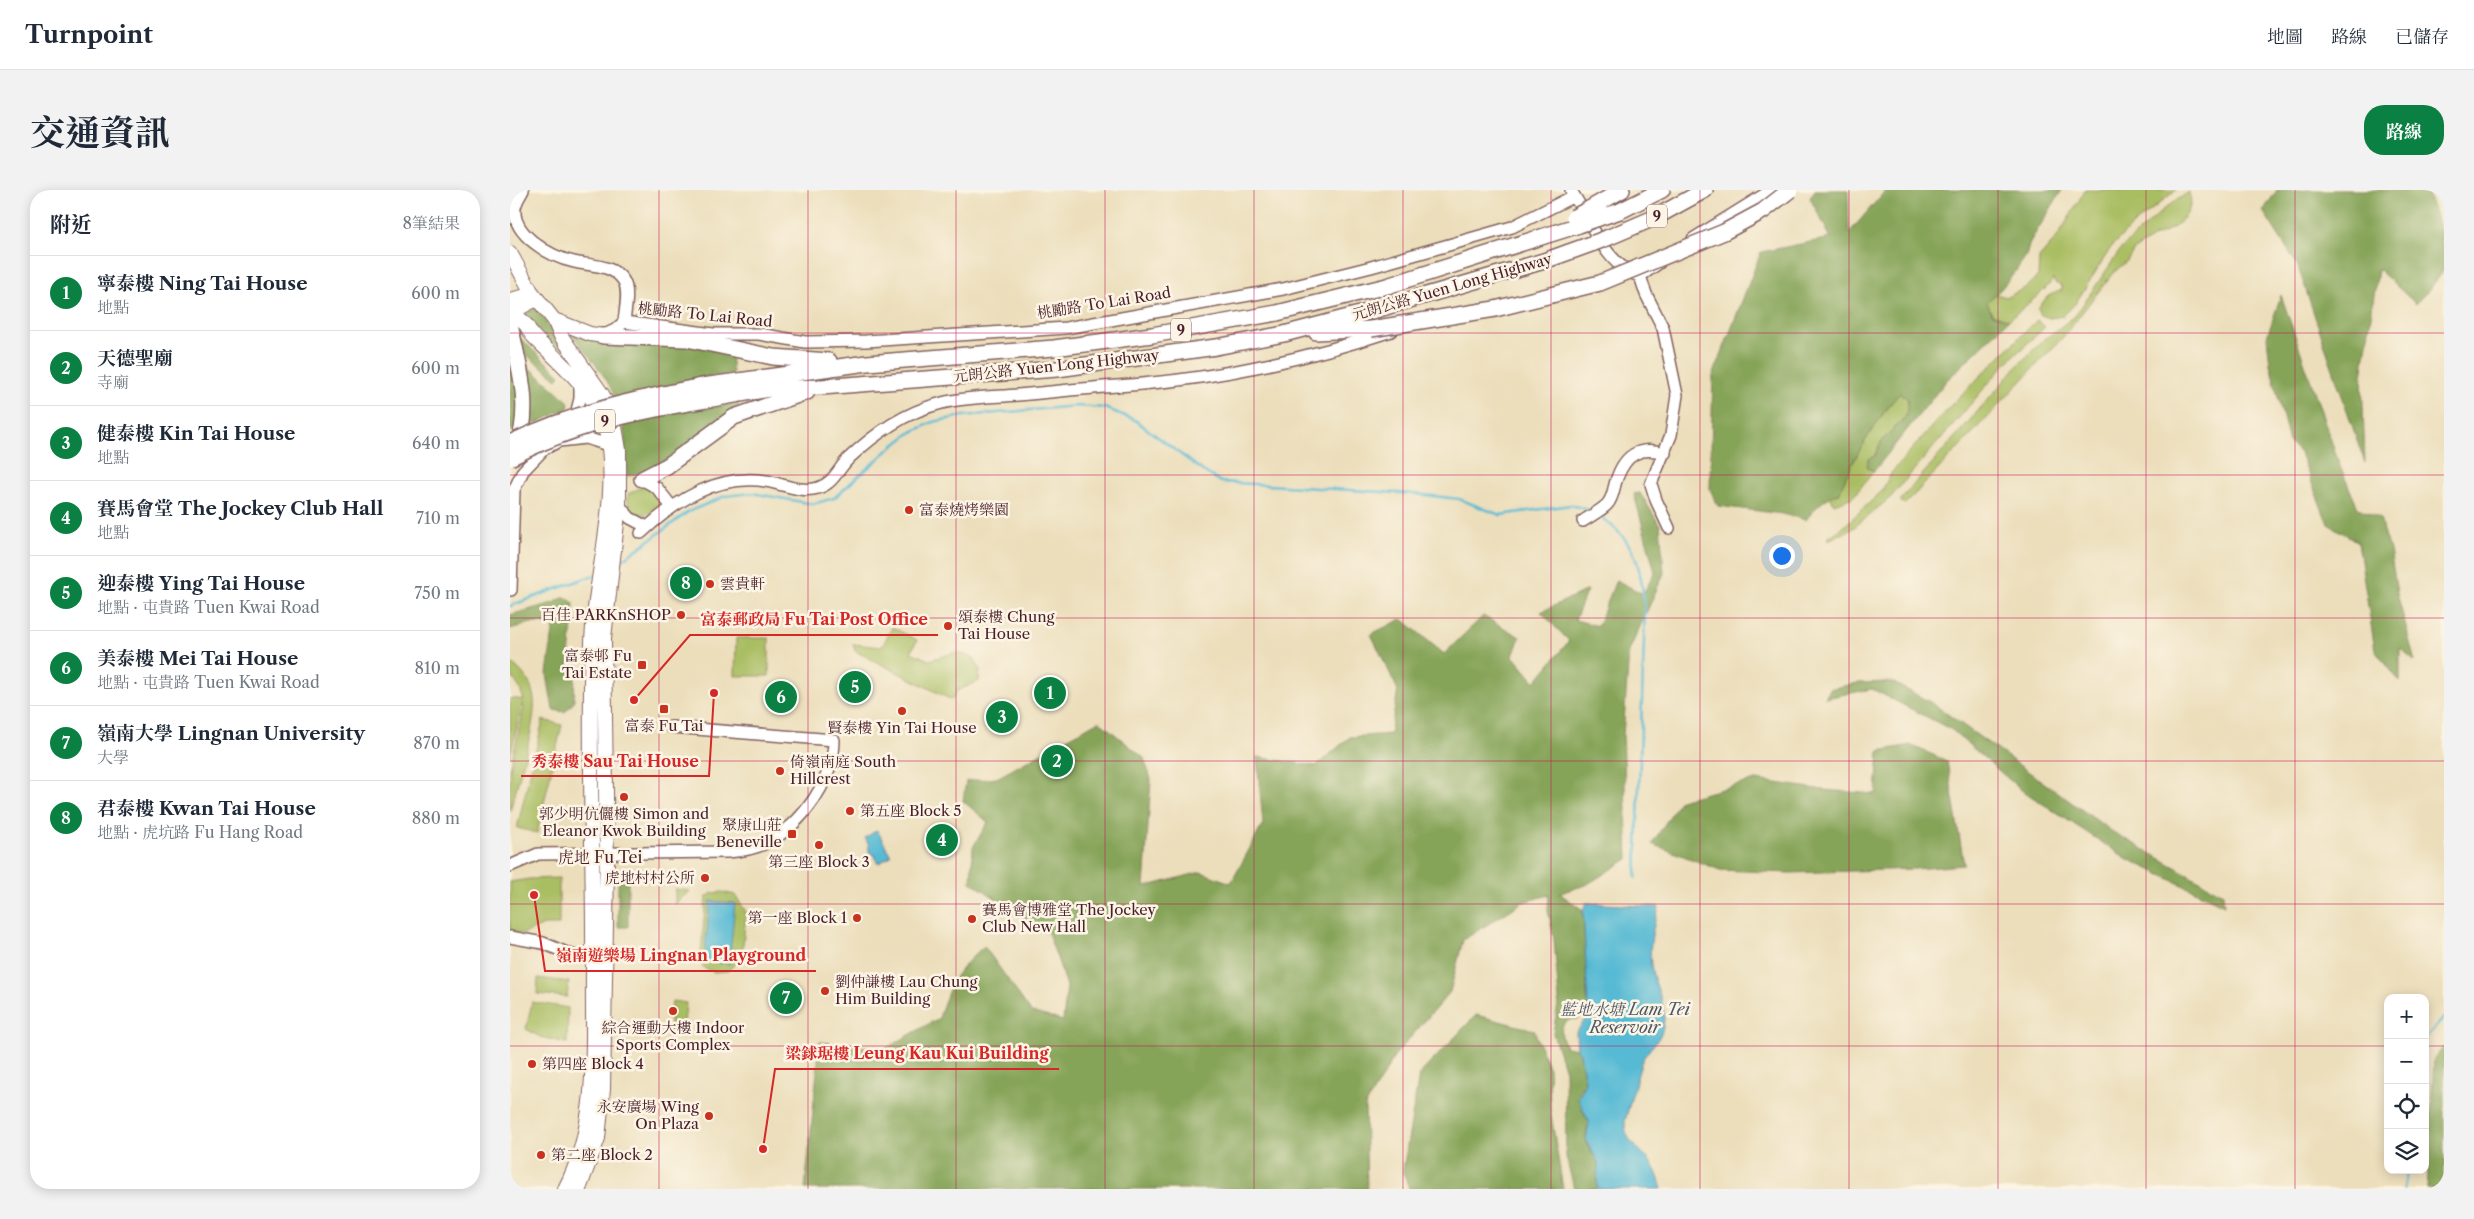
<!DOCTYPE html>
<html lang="zh-TW">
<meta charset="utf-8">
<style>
:root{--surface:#fff;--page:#f2f2f3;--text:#1f2937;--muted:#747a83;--line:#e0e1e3;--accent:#0b8043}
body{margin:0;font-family:"Libre Caslon Text","Noto Serif TC",serif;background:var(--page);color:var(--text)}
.controls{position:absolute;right:15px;bottom:15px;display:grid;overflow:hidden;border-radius:10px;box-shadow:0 2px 12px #0003}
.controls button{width:45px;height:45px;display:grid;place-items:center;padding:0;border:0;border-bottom:1px solid var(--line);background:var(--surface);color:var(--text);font:25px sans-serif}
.you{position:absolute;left:1271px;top:365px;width:18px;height:18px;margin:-12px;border:4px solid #fff;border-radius:50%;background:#1a73e8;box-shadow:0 0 0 8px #1a73e833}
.badge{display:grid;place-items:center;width:32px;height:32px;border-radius:50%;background:var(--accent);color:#fff;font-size:16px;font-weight:700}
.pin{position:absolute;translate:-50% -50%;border:2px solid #fff;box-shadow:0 1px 5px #0006}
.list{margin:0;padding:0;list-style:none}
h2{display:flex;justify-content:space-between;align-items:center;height:65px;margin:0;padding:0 20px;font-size:21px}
h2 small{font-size:16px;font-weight:400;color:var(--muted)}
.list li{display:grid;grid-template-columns:32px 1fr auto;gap:15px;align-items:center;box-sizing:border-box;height:75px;padding:0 20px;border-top:1px solid var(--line)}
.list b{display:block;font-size:19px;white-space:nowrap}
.list p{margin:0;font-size:16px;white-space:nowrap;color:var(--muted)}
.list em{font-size:16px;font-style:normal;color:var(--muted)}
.icon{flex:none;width:28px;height:28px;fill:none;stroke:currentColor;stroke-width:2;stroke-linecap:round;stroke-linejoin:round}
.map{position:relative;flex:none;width:1934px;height:999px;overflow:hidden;border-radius:20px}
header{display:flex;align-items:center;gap:30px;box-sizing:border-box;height:70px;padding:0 25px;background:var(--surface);border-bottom:1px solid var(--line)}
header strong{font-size:24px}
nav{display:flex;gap:28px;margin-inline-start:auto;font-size:18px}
.intro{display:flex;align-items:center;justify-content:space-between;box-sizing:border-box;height:120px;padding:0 30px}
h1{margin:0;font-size:35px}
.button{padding:12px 22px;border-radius:20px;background:var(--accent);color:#fff;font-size:18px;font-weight:700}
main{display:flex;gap:30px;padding:0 30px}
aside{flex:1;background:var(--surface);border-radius:20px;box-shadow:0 2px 12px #0003}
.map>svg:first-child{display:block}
</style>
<header>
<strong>Turnpoint</strong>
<nav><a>地圖</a><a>路線</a><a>已儲存</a></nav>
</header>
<div class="intro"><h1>交通資訊</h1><a class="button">路線</a></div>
<main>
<aside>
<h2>附近<small>8筆結果</small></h2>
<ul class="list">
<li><span class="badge">1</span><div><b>寧泰樓 Ning Tai House</b><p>地點</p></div><em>600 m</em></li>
<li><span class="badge">2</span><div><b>天德聖廟</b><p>寺廟</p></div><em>600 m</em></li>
<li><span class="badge">3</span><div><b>健泰樓 Kin Tai House</b><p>地點</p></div><em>640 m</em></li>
<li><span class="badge">4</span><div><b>賽馬會堂 The Jockey Club Hall</b><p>地點</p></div><em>710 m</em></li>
<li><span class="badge">5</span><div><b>迎泰樓 Ying Tai House</b><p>地點 · 屯貴路 Tuen Kwai Road</p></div><em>750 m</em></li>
<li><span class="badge">6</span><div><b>美泰樓 Mei Tai House</b><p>地點 · 屯貴路 Tuen Kwai Road</p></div><em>810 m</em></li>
<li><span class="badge">7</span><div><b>嶺南大學 Lingnan University</b><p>大學</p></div><em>870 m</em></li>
<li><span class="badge">8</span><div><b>君泰樓 Kwan Tai House</b><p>地點 · 虎坑路 Fu Hang Road</p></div><em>880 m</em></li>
</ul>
</aside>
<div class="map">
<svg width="1934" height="999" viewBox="0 0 1934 999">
<rect width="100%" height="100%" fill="#fcf5e5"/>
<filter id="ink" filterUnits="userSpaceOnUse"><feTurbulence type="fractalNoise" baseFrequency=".02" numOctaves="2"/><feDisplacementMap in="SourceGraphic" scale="10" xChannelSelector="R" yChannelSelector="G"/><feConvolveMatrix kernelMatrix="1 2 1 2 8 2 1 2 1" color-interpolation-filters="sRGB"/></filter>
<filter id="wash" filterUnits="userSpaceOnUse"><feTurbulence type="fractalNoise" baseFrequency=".0096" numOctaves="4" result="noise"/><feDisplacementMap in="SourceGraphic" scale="20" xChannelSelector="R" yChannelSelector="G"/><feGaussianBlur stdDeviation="1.12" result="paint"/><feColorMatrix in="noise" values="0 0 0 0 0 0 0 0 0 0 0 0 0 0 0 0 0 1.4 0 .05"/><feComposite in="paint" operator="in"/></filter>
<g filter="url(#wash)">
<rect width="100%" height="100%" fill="#ecdebb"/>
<path fill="#a9bd62" stroke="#7a6e46" d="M 1575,0 L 1666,0 L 1623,35 L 1602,56 L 1565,114 L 1553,126 L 1540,128 L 1531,125 L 1528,118 L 1538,106 L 1552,100 L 1552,96 L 1545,93 L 1543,89 C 1537,101 1510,119 1499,130 L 1482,124 L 1476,112 L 1485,104 L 1497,107 L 1515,98 L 1528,86 L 1529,68 L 1548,46 Z
M 1679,2 L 1681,12 L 1677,24 L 1666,36 L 1644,47 L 1624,60 L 1617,71 L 1603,83 L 1553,147 L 1403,306 L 1395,314 L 1391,312 L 1391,309 L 1508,175 L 1532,151 L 1565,126 L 1611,59 L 1655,18 Z
M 1527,130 L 1535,137 L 1495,174 L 1380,308 L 1342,339 L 1318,350 L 1317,348 L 1331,339 L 1371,302 L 1382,282 L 1437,219 Z
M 1389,203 L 1398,209 L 1396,226 L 1371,252 L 1358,278 L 1364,281 L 1343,307 L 1324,314 L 1320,306 L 1328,304 C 1346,264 1362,237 1389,203 Z
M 134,296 L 143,299 L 153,313 C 140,329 115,329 118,304 Z
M 382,437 L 407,450 L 401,462 L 419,470 L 447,462 L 464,468 L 470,479 L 469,491 L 447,501 L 442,510 L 345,461 L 343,454 L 372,457 Z
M 226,448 L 259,448 L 259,486 L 225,486 Z
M 0,472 C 13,481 22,493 24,509 C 27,533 6,596 0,622 L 0,579 L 14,518 L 13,512 L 0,566 L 0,508 L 14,510 L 9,497 L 0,484 Z
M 33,530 L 52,535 L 27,643 L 7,638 Z
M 49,688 L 49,735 L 34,735 L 13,744 L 0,741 L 0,692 L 19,689 Z
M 165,699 L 180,701 L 165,714 Z
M 212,702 L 225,705 L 236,722 L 232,766 L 218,781 L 204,782 L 195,779 L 190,773 L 196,708 L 202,703 Z
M 28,788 L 59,792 L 57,807 L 27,804 Z
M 162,811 L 176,813 L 173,843 L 159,841 Z
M 22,812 L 58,818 L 57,853 L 30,847 L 16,839 Z"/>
<path fill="#86a458" stroke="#686242" d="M 1305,0 L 1338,0 L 1339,43 L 1376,0 L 1552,0 L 1520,52 L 1516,66 L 1505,82 L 1490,100 L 1477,112 L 1482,124 L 1499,130 L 1436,191 L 1364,281 L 1357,278 L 1358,269 L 1365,266 L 1371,252 L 1396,226 L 1398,209 L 1390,203 C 1362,233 1345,267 1328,304 C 1316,306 1303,320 1296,330 L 1273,324 L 1208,316 L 1200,299 L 1203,186 L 1251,62 L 1321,48 L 1300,8 Z
M 1767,0 L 1916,0 C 1927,23 1934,52 1934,78 C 1932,87 1912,106 1906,114 L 1868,79 L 1852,186 L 1855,273 L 1787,74 L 1753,21 Z
M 1771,105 L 1831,279 L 1848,318 L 1870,328 L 1880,360 L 1887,403 L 1905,472 L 1890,458 L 1890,492 L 1865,460 L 1848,352 L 1818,334 L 1790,263 L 1779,252 L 1760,174 L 1757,147 Z
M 25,119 L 28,120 L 55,158 L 52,160 L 15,129 L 17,122 Z
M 60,142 L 161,152 L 221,163 L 223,183 L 185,189 L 193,219 L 228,213 L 229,219 C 200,239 151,280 117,286 C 115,261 116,232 106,209 C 96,184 76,163 60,142 Z
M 10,148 L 50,185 L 47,189 L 0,152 Z
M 0,164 L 8,202 L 7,237 L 0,241 Z
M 15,174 L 59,212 L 58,218 L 20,236 L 22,211 Z
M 1130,303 L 1150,335 L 1154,383 L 1119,461 L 1113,546 L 1118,669 L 1076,695 L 1049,703 L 1073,720 L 1078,819 L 1068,829 C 1048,829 1049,843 1056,857 L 1067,859 L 1070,863 L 1075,892 L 1069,902 L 1072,919 L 1079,932 L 1076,945 L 1077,954 L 1088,972 L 1087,992 L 1089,999 L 1064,999 L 1056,966 L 1055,881 L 1043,843 L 1049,809 L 1044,749 L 1038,720 L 1039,705 L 1013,712 L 953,750 L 940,802 L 886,864 L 855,916 L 857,999 L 295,999 L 310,852 L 375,859 L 429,828 C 442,789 444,784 474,756 L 521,822 L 553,831 L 557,796 L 538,743 L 461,692 L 463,657 L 478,632 L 453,611 L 456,591 L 487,588 L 589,531 L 634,568 L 641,589 L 634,697 L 691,682 L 721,693 L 753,634 L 747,567 L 806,576 L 840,547 L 880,544 L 888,500 L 861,444 L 892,429 L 934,464 L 973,426 L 1010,447 L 1003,466 L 1025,492 L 1059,451 L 1031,422 L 1077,400 L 1065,430 L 1088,436 L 1106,390 L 1133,404 L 1145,382 L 1124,304 Z
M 55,407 L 64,413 L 58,478 L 65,483 L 64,512 L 55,522 L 43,520 L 37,484 L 44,434 L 21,433 L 0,439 L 0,425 L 43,413 Z
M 1382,492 L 1422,513 L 1603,642 L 1713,704 L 1714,715 L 1616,668 L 1510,599 L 1442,540 L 1362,499 L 1315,508 L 1320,499 L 1347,493 Z
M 1400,555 L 1437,571 L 1454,675 L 1404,679 L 1280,683 L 1210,680 L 1142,654 L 1170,610 L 1246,590 L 1314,600 L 1366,604 L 1369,561 Z
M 108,691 L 118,691 L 118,737 L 108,737 Z
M 966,825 L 1024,840 L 1039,879 L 1040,918 L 1053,999 L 899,999 L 893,980 L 909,885 Z
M 1934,857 L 1934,999 L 1917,999 L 1924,868 Z"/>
<path fill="#56bad4" stroke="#506c80" d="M 367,640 L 381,666 L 369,673 L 367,672 L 365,665 L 359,662 L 359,655 L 355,648 Z
M 200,711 L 225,713 L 219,774 L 194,771 Z
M 1076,713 L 1149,717 C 1142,740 1137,762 1143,785 C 1147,799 1155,815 1154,830 C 1153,852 1138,856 1131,873 L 1115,931 C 1114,953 1130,957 1141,973 C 1147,981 1149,990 1152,999 L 1089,999 L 1087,996 L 1088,972 L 1076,950 L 1079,932 L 1068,909 L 1075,892 L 1070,863 L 1067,859 L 1066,842 L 1076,829 L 1078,819 L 1073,720 Z"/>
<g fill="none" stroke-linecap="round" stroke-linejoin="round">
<path stroke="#56bad4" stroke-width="2.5" d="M 1089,326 C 1128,352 1130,376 1135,420 L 1126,688
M 107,374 L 178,322 L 215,306 L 242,303 L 303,314 L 324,308 L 378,260 L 400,243 L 423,232 L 453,226 L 567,216 L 595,218 L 625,230 L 693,281 L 711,292 L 905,304 L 949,309 L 990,325 L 1061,315 L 1083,321
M 0,416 L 84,385
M 1915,848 L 1934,828
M 1894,999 L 1897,980"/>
</g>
</g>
<g filter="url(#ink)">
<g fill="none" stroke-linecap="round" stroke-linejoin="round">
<defs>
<path id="minor" d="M 13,0 C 10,6 6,11 5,18 C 2,45 41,67 64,72 C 80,76 102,74 113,90 C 120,100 115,120 114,132 L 105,140 L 94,145
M 1061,1 C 1080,28 1095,77 1130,86 L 1149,73
M 1183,49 L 1262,0
M 1130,86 L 1136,104 L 1153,138 L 1167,205 L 1161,245 L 1141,294 L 1146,310 L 1159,338
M 114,132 L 203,144 L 249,144 L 295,152 L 356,151 L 556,138 L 773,99 L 861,77 L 1002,37 L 1064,6
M 64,232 L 70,209 L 70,193
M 132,289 L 147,298 L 162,317
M 109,315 L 120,328 L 137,337
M 1073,331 C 1080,326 1097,318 1100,310 C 1104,303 1104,295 1107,288 C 1116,263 1131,256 1155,263
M 131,343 C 166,310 207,284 256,291 C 273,294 291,303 308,298 C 324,293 328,279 339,268 C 366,243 395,222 432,213 C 456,207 483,207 508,205 C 549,201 591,197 632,194 C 714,187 803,167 881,141
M 1,400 L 4,300 L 13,281 L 34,259 L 49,251 L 76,248 L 98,255
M 0,676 L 28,664 L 218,662 C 231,661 244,659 256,653 C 292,635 324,590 324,550 L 161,537
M 0,747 L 33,753 L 64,766"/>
<path id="major" d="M 0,63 L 21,101 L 44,130 L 51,146 L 92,204 L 103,225 L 109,260 L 109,315 L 94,448 L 97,679 L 93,899 L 88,948 L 69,999
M 0,110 L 12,107 L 23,109
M 0,120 C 5,125 12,130 17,136 C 19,140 21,144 24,147 C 52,175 86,201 96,241 C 111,306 84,387 82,453 C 78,562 84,672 83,781 C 82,854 90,933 55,999
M 0,123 L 26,109
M 44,130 L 80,144 L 93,146"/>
<path id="highway" d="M 1079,19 L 1112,0
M 1086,29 L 1110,21 L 1152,0
M 1097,48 L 1144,28 L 1195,0
M 0,135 C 9,176 22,217 7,258
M 806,142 L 861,139
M 93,146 L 177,149 L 263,167 L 319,171
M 192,196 L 357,173 L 544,158 L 642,145 L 767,123 L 877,96 L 1069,35
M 196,210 L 259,199 L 311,197 L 547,179 L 706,157 L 774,144 L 865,120 L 1034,71 L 1084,53
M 132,289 L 157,276 L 224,227 L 297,202"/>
</defs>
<use href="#minor" stroke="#83625d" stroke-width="14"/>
<use href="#major" stroke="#83625d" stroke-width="16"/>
<use href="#highway" stroke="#83625d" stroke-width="18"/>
<use href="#minor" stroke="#fff" stroke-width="11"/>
<use href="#major" stroke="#fff" stroke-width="14"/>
<use href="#highway" stroke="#fff" stroke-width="15"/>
<defs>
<path id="highway-bridge" d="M 1064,27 L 1079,19
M 1069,35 L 1086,29
M 1084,53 L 1097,48
M 861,139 L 985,119 L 1090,93 L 1214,42 L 1253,21 L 1280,0
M 0,253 C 61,223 126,209 192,196
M 0,268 C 61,235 128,221 196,210"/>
</defs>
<use href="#highway-bridge" stroke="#83625d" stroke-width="18" stroke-linecap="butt"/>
<use href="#highway-bridge" stroke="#fff" stroke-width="15"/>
</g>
</g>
<path fill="none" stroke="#c2185b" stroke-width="1" stroke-opacity="0.55" d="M 149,0 L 149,999M 298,0 L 298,999M 446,0 L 446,999M 595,0 L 595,999M 744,0 L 744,999M 893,0 L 893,999M 1041,0 L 1041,999M 1190,0 L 1190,999M 1339,0 L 1339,999M 1488,0 L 1488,999M 1636,0 L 1636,999M 1785,0 L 1785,999M 0,143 L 1934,143M 0,285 L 1934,285M 0,428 L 1934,428M 0,571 L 1934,571M 0,714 L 1934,714M 0,856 L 1878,856M 1915,856 L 1934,856"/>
<g fill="#c8321e" stroke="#fcf5e5" stroke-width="2">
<circle cx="399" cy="320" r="5"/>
<circle cx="200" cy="394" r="5"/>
<circle cx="171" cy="425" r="5"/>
<circle cx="438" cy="436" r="5"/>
<rect x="127" y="470" width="10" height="10" rx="2.5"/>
<rect x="149" y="514" width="10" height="10" rx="2.5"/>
<circle cx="392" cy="521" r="5"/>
<circle cx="270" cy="581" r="5"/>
<circle cx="114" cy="607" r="5"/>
<circle cx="340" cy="621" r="5"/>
<rect x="277" y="639" width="10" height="10" rx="2.5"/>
<circle cx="309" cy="655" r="5"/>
<circle cx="195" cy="688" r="5"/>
<circle cx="347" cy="728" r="5"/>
<circle cx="462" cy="729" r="5"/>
<circle cx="315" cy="801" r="5"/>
<circle cx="163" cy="821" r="5"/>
<circle cx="22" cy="874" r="5"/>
<circle cx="199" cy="926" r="5"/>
<circle cx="31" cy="965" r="5"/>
</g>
<g text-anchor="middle" stroke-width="5" stroke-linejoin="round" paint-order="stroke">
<g fill="#fcf5e5" stroke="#7f5f63" stroke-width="1">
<rect x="1137" y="14.5" width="20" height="23" rx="4"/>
<rect x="661" y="128.5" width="20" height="23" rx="4"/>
<rect x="85" y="219.5" width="20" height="23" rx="4"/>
</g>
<g font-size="14" font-weight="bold" fill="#4a1f2b">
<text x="1147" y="31">9</text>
<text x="671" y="145">9</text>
<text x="95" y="236">9</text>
</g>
<g font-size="15" fill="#4a1f2b" stroke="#fcf5e5">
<text transform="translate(942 97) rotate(-16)" y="5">元朗公路 Yuen Long Highway</text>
<text transform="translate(594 113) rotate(-9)" y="5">桃勵路 To Lai Road</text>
<text transform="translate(195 125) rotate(6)" y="5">桃勵路 To Lai Road</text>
<text transform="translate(546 176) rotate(-6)" y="5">元朗公路 Yuen Long Highway</text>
</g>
<g font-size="15" fill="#4a1f2b" stroke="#fcf5e5" text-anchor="start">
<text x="409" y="325">富泰燒烤樂園</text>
<text x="210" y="399">雲貴軒</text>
<text x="161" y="430" text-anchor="end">百佳 PARKnSHOP</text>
<text x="448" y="432">頌泰樓 Chung<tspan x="448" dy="17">Tai House</tspan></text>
<text x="122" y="471" text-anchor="end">富泰邨 Fu<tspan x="122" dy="17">Tai Estate</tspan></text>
<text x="154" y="541" text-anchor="middle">富泰 Fu Tai</text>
<text x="392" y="543" text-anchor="middle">賢泰樓 Yin Tai House</text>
<text x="280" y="577">倚嶺南庭 South<tspan x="280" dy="17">Hillcrest</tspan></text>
<text x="350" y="626">第五座 Block 5</text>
<text x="114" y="629" text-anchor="middle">郭少明伉儷樓 Simon and<tspan x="114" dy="17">Eleanor Kwok Building</tspan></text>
<text x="272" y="640" text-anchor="end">聚康山莊<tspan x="272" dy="17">Beneville</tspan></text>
<text x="309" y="677" text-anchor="middle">第三座 Block 3</text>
<text x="185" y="693" text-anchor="end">虎地村村公所</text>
<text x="472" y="725">賽馬會博雅堂 The Jockey<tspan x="472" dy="17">Club New Hall</tspan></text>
<text x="337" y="733" text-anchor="end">第一座 Block 1</text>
<text x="325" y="797">劉仲謙樓 Lau Chung<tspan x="325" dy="17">Him Building</tspan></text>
<text x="163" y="843" text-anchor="middle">綜合運動大樓 Indoor<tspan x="163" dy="17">Sports Complex</tspan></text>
<text x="32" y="879">第四座 Block 4</text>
<text x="189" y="922" text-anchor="end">永安廣場 Wing<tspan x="189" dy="17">On Plaza</tspan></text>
<text x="41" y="970">第二座 Block 2</text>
</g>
<g font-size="16" fill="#4a1f2b" stroke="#fcf5e5">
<text x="90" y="673">虎地 Fu Tei</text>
</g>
<g font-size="16" font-style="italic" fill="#4e5566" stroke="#fcf5e5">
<text x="1115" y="825">藍地水塘 Lam Tei<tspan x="1115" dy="18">Reservoir</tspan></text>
</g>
</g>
<path fill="none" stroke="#d62828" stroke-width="2" d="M124 510L180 445H428M204 503L199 586H11M24 705L35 781H306M253 959L265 879H549"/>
<g fill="#d62828" stroke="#fcf5e5" stroke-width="2">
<circle cx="124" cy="510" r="5"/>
<circle cx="204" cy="503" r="5"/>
<circle cx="24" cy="705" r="5"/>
<circle cx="253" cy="959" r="5"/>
</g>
<g font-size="16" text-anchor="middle" font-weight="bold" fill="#d62828" stroke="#fcf5e5" stroke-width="5" stroke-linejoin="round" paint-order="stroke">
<text x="304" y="435">富泰郵政局 Fu Tai Post Office</text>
<text x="105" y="577">秀泰樓 Sau Tai House</text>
<text x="171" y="771">嶺南遊樂場 Lingnan Playground</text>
<text x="407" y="869">梁銶琚樓 Leung Kau Kui Building</text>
</g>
</svg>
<div class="controls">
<button>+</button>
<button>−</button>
<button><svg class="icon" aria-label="locate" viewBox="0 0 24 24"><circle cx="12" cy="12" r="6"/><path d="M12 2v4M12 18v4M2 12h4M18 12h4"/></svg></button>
<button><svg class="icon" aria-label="layers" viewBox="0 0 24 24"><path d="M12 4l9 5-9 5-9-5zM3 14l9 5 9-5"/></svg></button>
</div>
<div class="you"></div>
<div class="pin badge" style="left:540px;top:503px">1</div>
<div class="pin badge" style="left:547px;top:571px">2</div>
<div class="pin badge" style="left:492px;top:527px">3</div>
<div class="pin badge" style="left:432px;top:650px">4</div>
<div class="pin badge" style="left:345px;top:497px">5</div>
<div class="pin badge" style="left:271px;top:507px">6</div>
<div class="pin badge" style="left:276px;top:808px">7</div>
<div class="pin badge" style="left:176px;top:393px">8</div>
</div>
</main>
